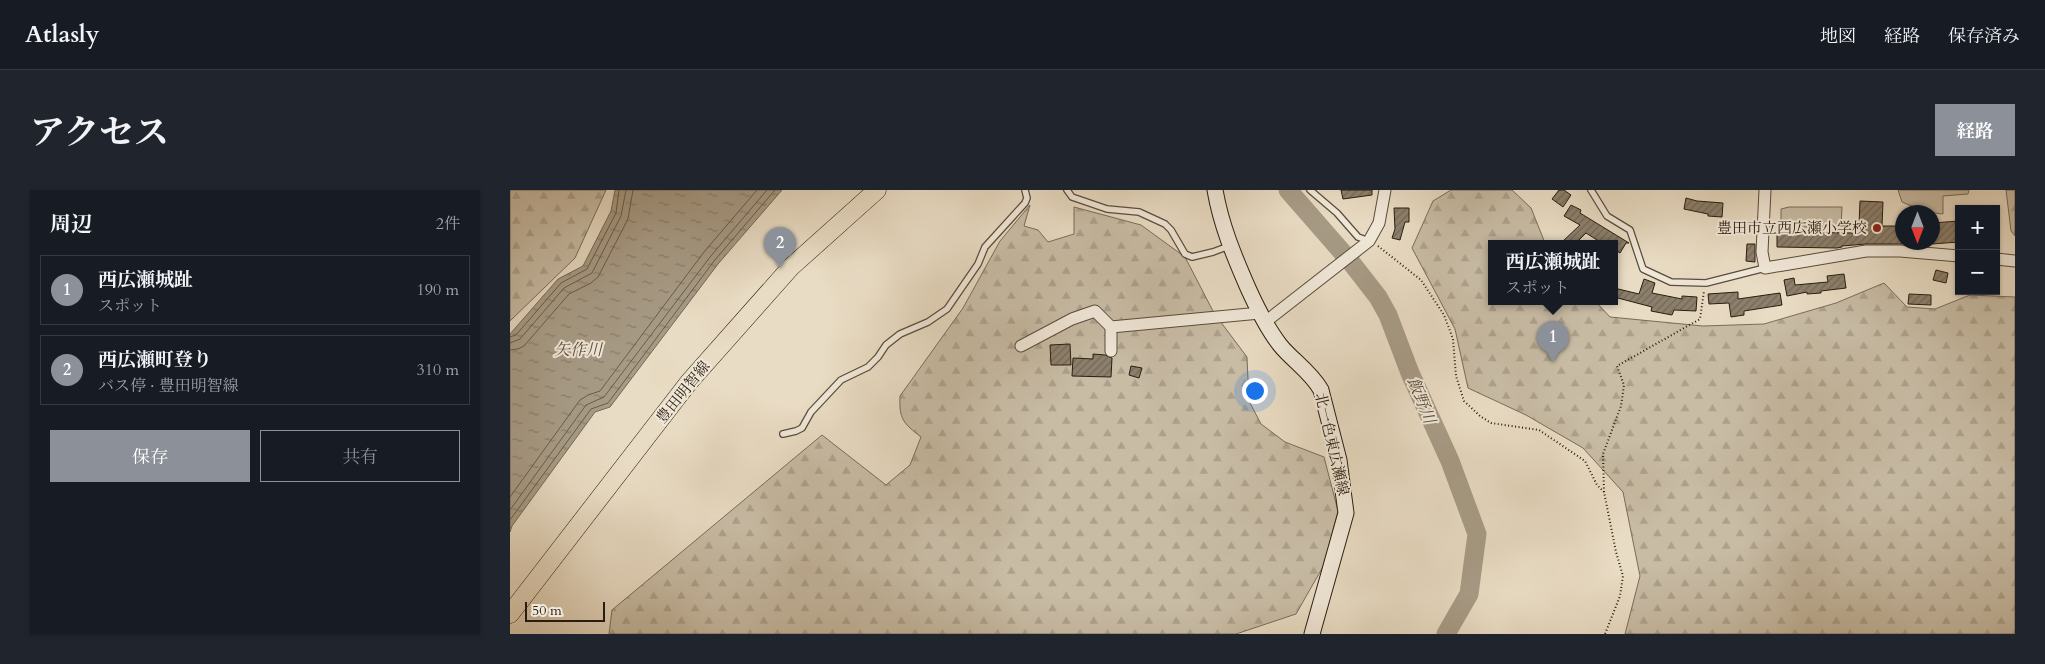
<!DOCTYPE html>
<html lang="ja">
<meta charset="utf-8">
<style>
:root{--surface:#171b24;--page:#20242c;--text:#f1f3f6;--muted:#9ea1a6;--line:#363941;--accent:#8c9099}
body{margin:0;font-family:Cardo,"Noto Serif JP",serif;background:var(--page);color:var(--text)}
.controls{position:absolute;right:15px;top:15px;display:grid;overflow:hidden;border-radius:0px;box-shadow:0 1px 4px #0004}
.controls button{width:45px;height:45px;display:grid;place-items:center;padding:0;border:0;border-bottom:1px solid var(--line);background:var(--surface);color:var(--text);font:25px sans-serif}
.compass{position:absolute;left:1385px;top:15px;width:45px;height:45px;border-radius:50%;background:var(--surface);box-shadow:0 1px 4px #0004;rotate:180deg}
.scale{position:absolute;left:15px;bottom:12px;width:80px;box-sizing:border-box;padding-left:5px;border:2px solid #281d0e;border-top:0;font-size:14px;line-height:18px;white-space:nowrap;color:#281d0e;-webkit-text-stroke:4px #f1e8d9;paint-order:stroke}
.you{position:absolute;left:744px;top:200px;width:18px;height:18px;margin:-12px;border:4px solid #fff;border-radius:50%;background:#1a73e8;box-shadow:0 0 0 8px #1a73e833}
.badge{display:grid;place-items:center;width:32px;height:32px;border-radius:50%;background:var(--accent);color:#fff;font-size:16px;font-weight:700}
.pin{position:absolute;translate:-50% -41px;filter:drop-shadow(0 1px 2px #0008)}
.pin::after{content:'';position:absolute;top:26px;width:18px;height:15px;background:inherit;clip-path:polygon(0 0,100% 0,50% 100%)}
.popup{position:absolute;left:978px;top:50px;width:130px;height:65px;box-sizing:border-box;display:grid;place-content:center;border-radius:0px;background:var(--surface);filter:drop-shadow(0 1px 4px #0005);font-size:16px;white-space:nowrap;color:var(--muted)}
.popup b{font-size:19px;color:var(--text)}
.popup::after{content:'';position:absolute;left:50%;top:100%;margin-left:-10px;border:10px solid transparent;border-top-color:var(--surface)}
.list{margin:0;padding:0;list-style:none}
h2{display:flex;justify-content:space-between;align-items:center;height:65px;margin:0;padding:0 20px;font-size:21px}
h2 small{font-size:16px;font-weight:400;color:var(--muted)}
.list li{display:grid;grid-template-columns:32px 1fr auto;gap:15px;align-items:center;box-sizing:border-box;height:70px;margin:0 10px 10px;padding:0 10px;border:1px solid var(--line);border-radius:0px}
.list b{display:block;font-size:19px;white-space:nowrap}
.list p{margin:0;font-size:16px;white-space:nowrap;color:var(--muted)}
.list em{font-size:16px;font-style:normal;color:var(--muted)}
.actions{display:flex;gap:10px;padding:15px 20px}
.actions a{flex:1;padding:11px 0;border:1px solid var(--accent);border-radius:0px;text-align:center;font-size:18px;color:var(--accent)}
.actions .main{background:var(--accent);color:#fff}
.map{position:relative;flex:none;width:1505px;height:444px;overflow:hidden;border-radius:0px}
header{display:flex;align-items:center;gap:30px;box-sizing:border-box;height:70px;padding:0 25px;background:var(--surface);border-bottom:1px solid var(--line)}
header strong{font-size:24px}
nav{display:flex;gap:28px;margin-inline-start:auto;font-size:18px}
.intro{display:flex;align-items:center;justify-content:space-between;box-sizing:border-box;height:120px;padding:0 30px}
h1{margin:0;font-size:35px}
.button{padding:12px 22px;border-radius:0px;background:var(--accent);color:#fff;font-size:18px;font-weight:700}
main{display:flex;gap:30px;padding:0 30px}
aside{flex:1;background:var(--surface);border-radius:0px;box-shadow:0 1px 4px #0004}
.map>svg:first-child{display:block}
</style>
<header>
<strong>Atlasly</strong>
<nav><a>地図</a><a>経路</a><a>保存済み</a></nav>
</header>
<div class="intro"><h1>アクセス</h1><a class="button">経路</a></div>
<main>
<aside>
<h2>周辺<small>2件</small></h2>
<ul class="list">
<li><span class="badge">1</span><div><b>西広瀬城趾</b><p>スポット</p></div><em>190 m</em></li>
<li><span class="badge">2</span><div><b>西広瀬町登り</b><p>バス停 · 豊田明智線</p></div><em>310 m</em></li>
</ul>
<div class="actions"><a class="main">保存</a><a>共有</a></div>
</aside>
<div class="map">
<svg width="1505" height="444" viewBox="0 0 1505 444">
<defs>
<pattern id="forest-firs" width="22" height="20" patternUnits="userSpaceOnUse" patternTransform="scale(1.25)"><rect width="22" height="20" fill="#c8bca5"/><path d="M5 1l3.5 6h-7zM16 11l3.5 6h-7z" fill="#aca18d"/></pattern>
<pattern id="water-ripples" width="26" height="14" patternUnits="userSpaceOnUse" patternTransform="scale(1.25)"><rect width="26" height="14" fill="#a79b86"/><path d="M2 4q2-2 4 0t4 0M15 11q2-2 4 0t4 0" fill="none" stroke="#887e6c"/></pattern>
<pattern id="building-hatch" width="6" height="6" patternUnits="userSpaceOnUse" patternTransform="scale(1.25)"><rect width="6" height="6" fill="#8c806d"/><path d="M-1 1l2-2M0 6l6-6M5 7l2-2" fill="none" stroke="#726858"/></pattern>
</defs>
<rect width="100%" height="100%" fill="#e9dcc4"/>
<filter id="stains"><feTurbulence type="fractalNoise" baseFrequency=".004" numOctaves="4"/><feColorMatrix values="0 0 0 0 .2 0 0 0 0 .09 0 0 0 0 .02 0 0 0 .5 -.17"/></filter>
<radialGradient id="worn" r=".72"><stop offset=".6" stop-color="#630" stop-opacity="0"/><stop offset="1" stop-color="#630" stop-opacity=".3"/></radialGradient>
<path fill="#c8bca5" stroke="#786c5a" d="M 1388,0 L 1459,0 L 1458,4 L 1433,6 L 1433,24 L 1416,22 L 1392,12 Z
M 1279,17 L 1332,17 L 1331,37 L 1271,37 L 1271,19 Z"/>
<path fill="url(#forest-firs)" stroke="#786c5a" d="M 0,0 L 96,0 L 65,68 L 0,131 Z
M 941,0 L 1002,0 L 1021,18 L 1035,53 L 982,53 L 982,111 L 1085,111 L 1100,127 L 1193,136 L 1254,134 L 1326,113 L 1374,93 L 1397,117 L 1425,119 L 1460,105 L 1505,107 L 1505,444 L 1115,444 L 1130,386 L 1113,302 L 1073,258 L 1016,225 L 958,198 L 945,139 L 902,58 L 923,11 Z
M 1496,0 L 1505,0 L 1505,46 L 1501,41 Z
M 520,15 L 514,36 L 528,40 L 538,52 L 564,44 L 564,17 L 631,35 L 675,67 L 704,123 L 737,167 L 739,211 L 751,234 L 775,252 L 814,267 L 828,321 L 814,375 L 786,424 L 726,444 L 99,444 L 102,420 L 312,245 L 376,295 L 400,275 L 411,247 C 393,233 389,229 390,206 L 453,118 L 490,51 Z"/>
<path fill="url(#water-ripples)" stroke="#746956" d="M 105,0 L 272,0 L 208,74 L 100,217 L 85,222 L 2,336 L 0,342 L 0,144 L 48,89 L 73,76 L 101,21 Z"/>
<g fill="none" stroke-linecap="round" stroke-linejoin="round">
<path stroke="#685c4a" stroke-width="1" d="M 0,147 L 6,145 L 51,93 L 77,79 L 106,23 L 109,0
M 0,153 L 10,149 L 54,98 L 82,83 L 111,26 L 116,0
M 0,160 L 8,159 L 14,156 L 59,104 L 81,93 L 88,87 L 118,29 L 123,0
M 0,307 L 70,210 L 78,205 L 90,201 L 194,62 L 247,0
M 0,320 L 76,215 L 94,207 L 200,67 L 257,0
M 0,330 L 81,219 L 98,213 L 204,71 L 265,0"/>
<path stroke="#a79b86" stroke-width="19" d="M 778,0 L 840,71 L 868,107 L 878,125 L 900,183 L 940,271 L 967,344 L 959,404 L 936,444"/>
</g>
<path fill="url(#building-hatch)" stroke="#281d0e" d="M 831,0 L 862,0 L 862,5 L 833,9 Z
M 1049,0 L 1054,0 L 1061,5 L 1053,17 L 1042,9 Z
M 1176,8 L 1187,11 L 1213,13 L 1212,27 L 1198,26 L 1198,24 L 1174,19 Z
M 1350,11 L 1373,12 L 1372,36 L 1392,36 L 1392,54 L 1356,54 L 1332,56 L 1332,57 L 1327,58 L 1267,57 L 1267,42 L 1345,43 L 1346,36 L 1349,36 Z
M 1061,15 L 1071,20 L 1070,23 L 1119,53 L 1116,53 L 1110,63 L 1104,59 L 1104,53 L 1092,53 L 1076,43 L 1066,53 L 1051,53 L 1070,35 L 1054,26 Z
M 884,18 L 899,18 L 899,32 L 895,32 L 890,50 L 882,48 L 885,39 Z
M 1449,31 L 1449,52 L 1422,54 L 1422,33 Z
M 1237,54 L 1245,54 L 1245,72 L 1236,71 Z
M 1426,80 L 1438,83 L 1436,93 L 1423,90 Z
M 1334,84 L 1336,98 L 1311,101 L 1311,103 L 1297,104 L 1297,102 L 1277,106 L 1274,90 L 1284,88 L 1285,95 L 1318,92 L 1317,86 Z
M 1134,89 L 1145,93 L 1142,103 L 1172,109 L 1172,106 L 1187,107 L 1186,121 L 1164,120 L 1162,125 L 1141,121 L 1142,117 L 1104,107 L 1104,98 L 1129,104 Z
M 1228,102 L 1228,109 L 1270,103 L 1272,115 L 1234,121 L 1234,125 L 1221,127 L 1219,113 L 1199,114 L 1198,104 Z
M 1399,104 L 1421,105 L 1421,115 L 1398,114 Z
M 560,154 L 561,175 L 541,175 L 540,155 Z
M 583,164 L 595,165 L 602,168 L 601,187 L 562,186 L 563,168 L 583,169 Z
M 621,176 L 632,178 L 629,188 L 619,185 Z"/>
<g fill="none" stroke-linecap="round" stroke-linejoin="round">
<defs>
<path id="service" d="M 557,0 L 562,7 L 597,19 L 629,22 L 655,34 L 661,40 L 675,64 L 682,67 L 703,62 L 719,56
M 800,0 L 827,23 L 848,47 L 859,51
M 1081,0 L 1097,26 L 1120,40 L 1133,79 L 1161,92 L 1196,93 L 1255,78
M 273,244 L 286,241 L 292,238 L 301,222 L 331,190 L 358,177 L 368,167 L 376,155 L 390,144 L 418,132 L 437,119 L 468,74 L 475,57 L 515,13 L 517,8 L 515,0"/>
<path id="minor" d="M 1255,0 L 1252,62 L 1255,78 L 1356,61 L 1390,61 L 1449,66
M 1486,69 L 1505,71
M 754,133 L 859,51 L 869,33 L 875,0
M 511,156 L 562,129 L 585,121 L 601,137 L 750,123
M 601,161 L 601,137"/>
<path id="secondary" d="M 705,0 C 711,35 724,66 738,98 C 747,118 756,137 770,155 C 782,170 801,182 811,200 L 829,270 L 836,323 L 802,444"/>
<path id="primary" d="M 0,424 L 179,192 L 281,77 L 367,0"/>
</defs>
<use href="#service" stroke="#584d3c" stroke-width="8"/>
<use href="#minor" stroke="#584d3c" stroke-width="13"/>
<use href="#secondary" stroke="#281d0e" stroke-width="17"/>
<use href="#primary" stroke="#281d0e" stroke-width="19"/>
<path stroke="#281d0e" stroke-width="2" stroke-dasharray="1 2.5" stroke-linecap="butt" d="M 868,56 L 911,90 L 934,125 L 943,149 L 946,186 L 954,211 L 970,226 L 981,233 L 1029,240 L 1075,271 L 1087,295 L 1094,302 L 1106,362 L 1113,386 L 1110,406 L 1095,444
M 1094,302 L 1093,264 L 1111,216 L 1114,195 L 1107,176 L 1190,129 L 1194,101"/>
<use href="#service" stroke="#f1e8d9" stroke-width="5.5"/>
<use href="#minor" stroke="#f1e8d9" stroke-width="11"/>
<use href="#secondary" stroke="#f1e8d9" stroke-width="15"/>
<use href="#primary" stroke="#e9dcc4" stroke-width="18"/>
</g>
<circle fill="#8f2418" stroke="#f1e8d9" stroke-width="2" cx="1367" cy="38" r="5"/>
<g text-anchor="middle" stroke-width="4" stroke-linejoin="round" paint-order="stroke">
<g font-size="15" fill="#281d0e" stroke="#f1e8d9" text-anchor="end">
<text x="1357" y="43">豊田市立西広瀬小学校</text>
</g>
<g font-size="15" fill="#281d0e" stroke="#f1e8d9">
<text transform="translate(173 202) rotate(-51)" y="5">豊田明智線</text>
<text transform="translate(822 254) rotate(77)" y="5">北一色東広瀬線</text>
</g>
<g font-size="16" font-style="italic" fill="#5b4f3e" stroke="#f1e8d9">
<text x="68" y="165">矢作川</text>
<text transform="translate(912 210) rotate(68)" y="6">飯野川</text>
</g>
</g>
<rect width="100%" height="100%" filter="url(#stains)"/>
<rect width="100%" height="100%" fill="url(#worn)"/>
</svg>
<div class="controls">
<button>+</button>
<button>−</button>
</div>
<svg class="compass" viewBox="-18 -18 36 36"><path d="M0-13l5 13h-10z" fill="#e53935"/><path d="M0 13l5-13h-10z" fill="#9ea1a6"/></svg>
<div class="scale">50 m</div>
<div class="you"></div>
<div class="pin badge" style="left:1043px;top:172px">1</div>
<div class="popup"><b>西広瀬城趾</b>スポット</div>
<div class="pin badge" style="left:270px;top:78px">2</div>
</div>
</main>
